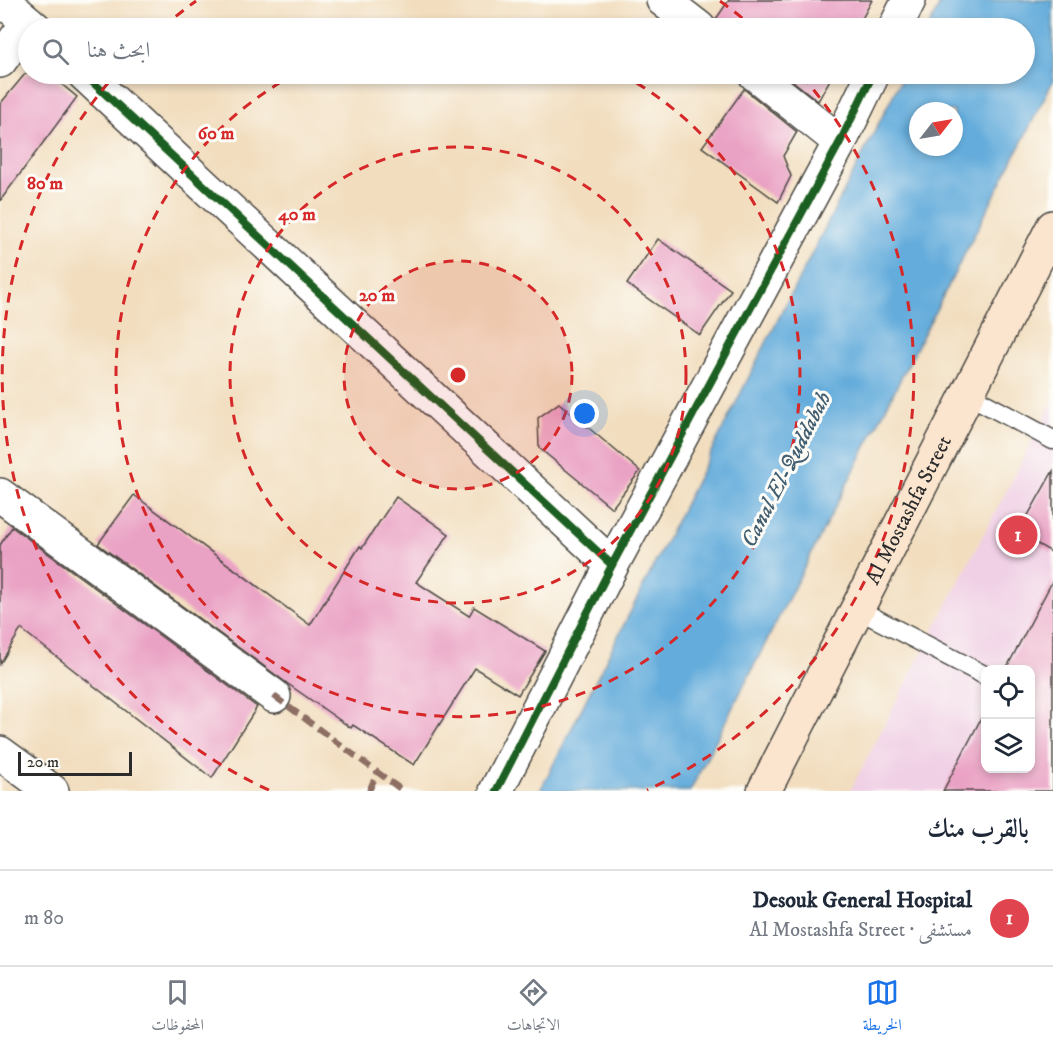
<!DOCTYPE html>
<html lang="ar">
<meta charset="utf-8">
<style>
:root{--surface:#fff;--page:#f6f6f7;--text:#1f2937;--muted:#747a83;--line:#e0e1e3;--accent:#1a73e8}
body{margin:0;font-family:"IM FELL DW Pica",Amiri,serif;background:var(--page);color:var(--text);direction:rtl}
.controls{position:absolute;right:18px;bottom:18px;display:grid;overflow:hidden;border-radius:12px;box-shadow:0 3px 9px #0003}
.controls button{width:54px;height:54px;display:grid;place-items:center;padding:0;border:0;border-bottom:2px solid var(--line);background:var(--surface);color:var(--text);font:30px sans-serif}
.compass{position:absolute;left:909px;top:102px;width:54px;height:54px;border-radius:50%;background:var(--surface);box-shadow:0 3px 9px #0003;rotate:59deg}
.scale{position:absolute;left:18px;bottom:15px;width:114px;box-sizing:border-box;padding-left:6px;border:3px solid #2b2b2b;border-top:0;font-size:16px;line-height:21px;white-space:nowrap;color:#2b2b2b;-webkit-text-stroke:4px #fdfcf7;paint-order:stroke}
.you{position:absolute;left:585px;top:414px;width:21px;height:21px;margin:-15px;border:4px solid #fff;border-radius:50%;background:#1a73e8;box-shadow:0 0 0 9px #1a73e833}
.badge{display:grid;place-items:center;width:39px;height:39px;border-radius:50%;background:var(--accent);color:#fff;font-size:20px;font-weight:700}
.pin{position:absolute;translate:-50% -50%;border:3px solid #fff;box-shadow:0 2px 6px #0006}
.list{margin:0;padding:0;list-style:none}
h2{display:flex;justify-content:space-between;align-items:center;height:78px;margin:0;padding:0 24px;font-size:26px}
h2 small{font-size:20px;font-weight:400;color:var(--muted)}
.list li{display:grid;grid-template-columns:39px 1fr auto;gap:18px;align-items:center;box-sizing:border-box;height:96px;padding:0 24px;border-top:2px solid var(--line)}
.list b{display:block;font-size:22px;white-space:nowrap}
.list p{margin:0;font-size:20px;white-space:nowrap;color:var(--muted)}
.list em{font-size:20px;font-style:normal;color:var(--muted)}
.icon{flex:none;width:33px;height:33px;fill:none;stroke:currentColor;stroke-width:2;stroke-linecap:round;stroke-linejoin:round}
.map{position:relative;flex:none;width:1053px;height:791px;overflow:hidden;direction:ltr}
.search{position:absolute;background:var(--surface);box-shadow:0 3px 9px #0003;left:18px;right:18px;top:18px;height:66px;display:flex;align-items:center;gap:15px;box-sizing:border-box;padding:0 21px;border-radius:33px;color:var(--muted);font-size:22px}
.sheet{height:174px;background:var(--surface)}
nav{display:flex;justify-content:space-around;align-items:center;box-sizing:border-box;height:84px;border-top:2px solid var(--line);background:var(--surface);font-size:16px;color:var(--muted)}
nav a{display:grid;justify-items:center;gap:3px}
nav .on{color:var(--accent)}
.map>svg:first-child{display:block}
</style>
<div class="map">
<svg width="1053" height="791" viewBox="0 0 1053 791">
<rect width="100%" height="100%" fill="#fdfcf7"/>
<filter id="ink" filterUnits="userSpaceOnUse"><feTurbulence type="fractalNoise" baseFrequency=".0167" numOctaves="2"/><feDisplacementMap in="SourceGraphic" scale="12" xChannelSelector="R" yChannelSelector="G"/><feConvolveMatrix kernelMatrix="1 2 1 2 8 2 1 2 1" color-interpolation-filters="sRGB"/></filter>
<filter id="wash" filterUnits="userSpaceOnUse"><feTurbulence type="fractalNoise" baseFrequency=".008" numOctaves="4" result="noise"/><feDisplacementMap in="SourceGraphic" scale="24" xChannelSelector="R" yChannelSelector="G"/><feGaussianBlur stdDeviation="1.35" result="paint"/><feColorMatrix in="noise" values="0 0 0 0 0 0 0 0 0 0 0 0 0 0 0 0 0 1.4 0 .05"/><feComposite in="paint" operator="in"/></filter>
<g filter="url(#wash)">
<rect width="100%" height="100%" fill="#f2debf"/>
<path fill="#f0d0e5" fill-rule="evenodd" d="M 1053,401 L 1053,791 L 850,791 ZM 986,670 L 1030,670 L 1030,768 L 986,768 Z"/>
<path fill="#64acdb" stroke="#486c83" stroke-width="1.5" fill-rule="evenodd" d="M 942,0 L 1053,0 L 1053,81 L 690,791 L 540,791 L 769,337 L 904,74 L 1024,74 L 1024,28 L 928,28 ZM 918,111 L 954,111 L 954,147 L 918,147 Z"/>
<g id="blocks">
<path fill="#eaa2c4" d="M 729,0 L 872,0 L 857,28 L 728,28 L 716,19 Z
M 25,74 L 49,74 L 77,97 L 0,201 L 0,104 Z
M 784,74 L 833,74 L 818,101 Z
M 744,89 L 797,132 L 783,156 L 791,176 L 778,202 L 702,147 Z
M 658,239 L 731,290 L 700,335 L 627,284 Z
M 559,403 L 640,471 L 612,508 L 539,448 L 538,418 Z
M 1053,471 L 1053,553 L 1018,533 Z
M 134,495 L 310,625 L 360,546 L 362,548 L 396,497 L 449,534 L 416,582 L 469,616 L 474,607 L 545,651 L 518,695 L 475,668 L 414,765 L 353,725 L 351,728 L 288,684 L 98,544 Z
M 12,527 L 257,707 L 212,778 L 21,629 L 0,664 L 0,545 Z
M 1053,580 L 1053,791 L 943,791 L 986,709 L 986,768 L 1030,768 L 1030,669 L 1006,669 Z"/>
</g>
</g>
<g filter="url(#ink)">
<use href="#blocks" fill-opacity="0" stroke="#494641" stroke-width="1.5"/>
<g fill="none" stroke-linecap="round" stroke-linejoin="round">
<defs>
<path id="lane" d="M 967,394 L 1053,440
M 857,609 L 986,676"/>
<path id="street" d="M 2,0 L 35,28
M 663,0 L 699,28
M 895,28 L 909,0
M 0,61 L 28,22
M 84,74 L 612,565
M 755,74 L 840,142
M 0,495 L 274,696
M 0,753 L 52,791
M 496,791 L 612,565 L 840,142 L 873,74"/>
<g id="secondary">
<path id="s1" d="M 764,791 L 1053,227"/>
</g>
</defs>
<use href="#lane" stroke="#494641" stroke-width="21"/>
<use href="#street" stroke="#494641" stroke-width="36"/>
<use href="#secondary" stroke="#494641" stroke-width="36"/>
<use href="#lane" stroke="#fff" stroke-width="18"/>
<use href="#street" stroke="#fff" stroke-width="33"/>
<use href="#secondary" stroke="#fbe5cf" stroke-width="33"/>
<path stroke="#8d6e63" stroke-width="6" stroke-dasharray="12 6" stroke-linecap="butt" d="M 274,696 L 403,791
M 369,791 L 377,773"/>
<defs>
<path id="cycleway" d="M 84,74 L 612,565
M 496,791 L 612,565 L 840,142 L 873,74"/>
</defs>
<use href="#cycleway" stroke="#fdfcf7" stroke-width="11"/>
<use href="#cycleway" stroke="#1b5e20" stroke-width="8"/>
</g>
</g>
<circle cx="458" cy="375" r="114" fill="#d62828" fill-opacity=".12"/>
<g fill="none" stroke="#d62828" stroke-width="3" stroke-dasharray="10 8">
<circle cx="458" cy="375" r="114"/>
<circle cx="458" cy="375" r="228"/>
<path d="M621 74A342 342 0 1 1 295 74"/>
<path d="M269 790A456 456 0 0 1 114 76M162 28A456 456 0 0 1 196 1M720 1A456 456 0 0 1 754 28M802 76A456 456 0 0 1 647 790"/>
</g>
<g text-anchor="middle" stroke-width="6" stroke-linejoin="round" paint-order="stroke">
<g font-size="21" fill="#2b2b2b" stroke="#fdfcf7">
<text dy="7" stroke="none"><textPath href="#s1" startOffset="316">Al Mostashfa Street</textPath></text>
</g>
<g font-size="22" font-style="italic" fill="#425f71" stroke="#fdfcf7">
<text transform="translate(785 469) rotate(-63)" y="8">Canal El-Quddabah</text>
</g>
</g>
<circle cx="458" cy="375" r="9" fill="#d62828" stroke="#fdfcf7" stroke-width="3"/>
<g font-size="18" text-anchor="middle" font-weight="bold" fill="#d62828" stroke="#fdfcf7" stroke-width="6" stroke-linejoin="round" paint-order="stroke">
<text x="216" y="139">60 m</text>
<text x="45" y="189">80 m</text>
<text x="297" y="220">40 m</text>
<text x="377" y="301">20 m</text>
</g>
</svg>
<div class="controls">
<button><svg class="icon" aria-label="locate" viewBox="0 0 24 24"><circle cx="12" cy="12" r="6"/><path d="M12 2v4M12 18v4M2 12h4M18 12h4"/></svg></button>
<button><svg class="icon" aria-label="layers" viewBox="0 0 24 24"><path d="M12 4l9 5-9 5-9-5zM3 14l9 5 9-5"/></svg></button>
</div>
<svg class="compass" viewBox="-18 -18 36 36"><path d="M0-13l5 13h-10z" fill="#e53935"/><path d="M0 13l5-13h-10z" fill="#747a83"/></svg>
<div class="scale">20 m</div>
<div class="you"></div>
<div class="pin badge" style="left:1018px;top:535px;background:#e0444e">1</div>
<div class="search"><svg class="icon" aria-label="search" viewBox="0 0 24 24"><circle cx="10" cy="10" r="6"/><path d="M15 15l6 6"/></svg>ابحث هنا</div>
</div>
<section class="sheet">
<h2>بالقرب منك<small></small></h2>
<ul class="list">
<li><span class="badge" style="background:#e0444e">1</span><div><b>Desouk General Hospital</b><p>مستشفى · Al Mostashfa Street</p></div><em>80 m</em></li>
</ul>
</section>
<nav>
<a class="on"><svg class="icon" aria-label="map" viewBox="0 0 24 24"><path d="M3 6l6-2 6 2 6-2v14l-6 2-6-2-6 2zM9 4v14M15 6v14"/></svg>الخريطة</a>
<a><svg class="icon" aria-label="directions" viewBox="0 0 24 24"><path d="M12 3l9 9-9 9-9-9zM9 14v-3h6M13 9l2 2-2 2"/></svg>الاتجاهات</a>
<a><svg class="icon" aria-label="saved" viewBox="0 0 24 24"><path d="M7 4h10v16l-5-4-5 4z"/></svg>المحفوظات</a>
</nav>
